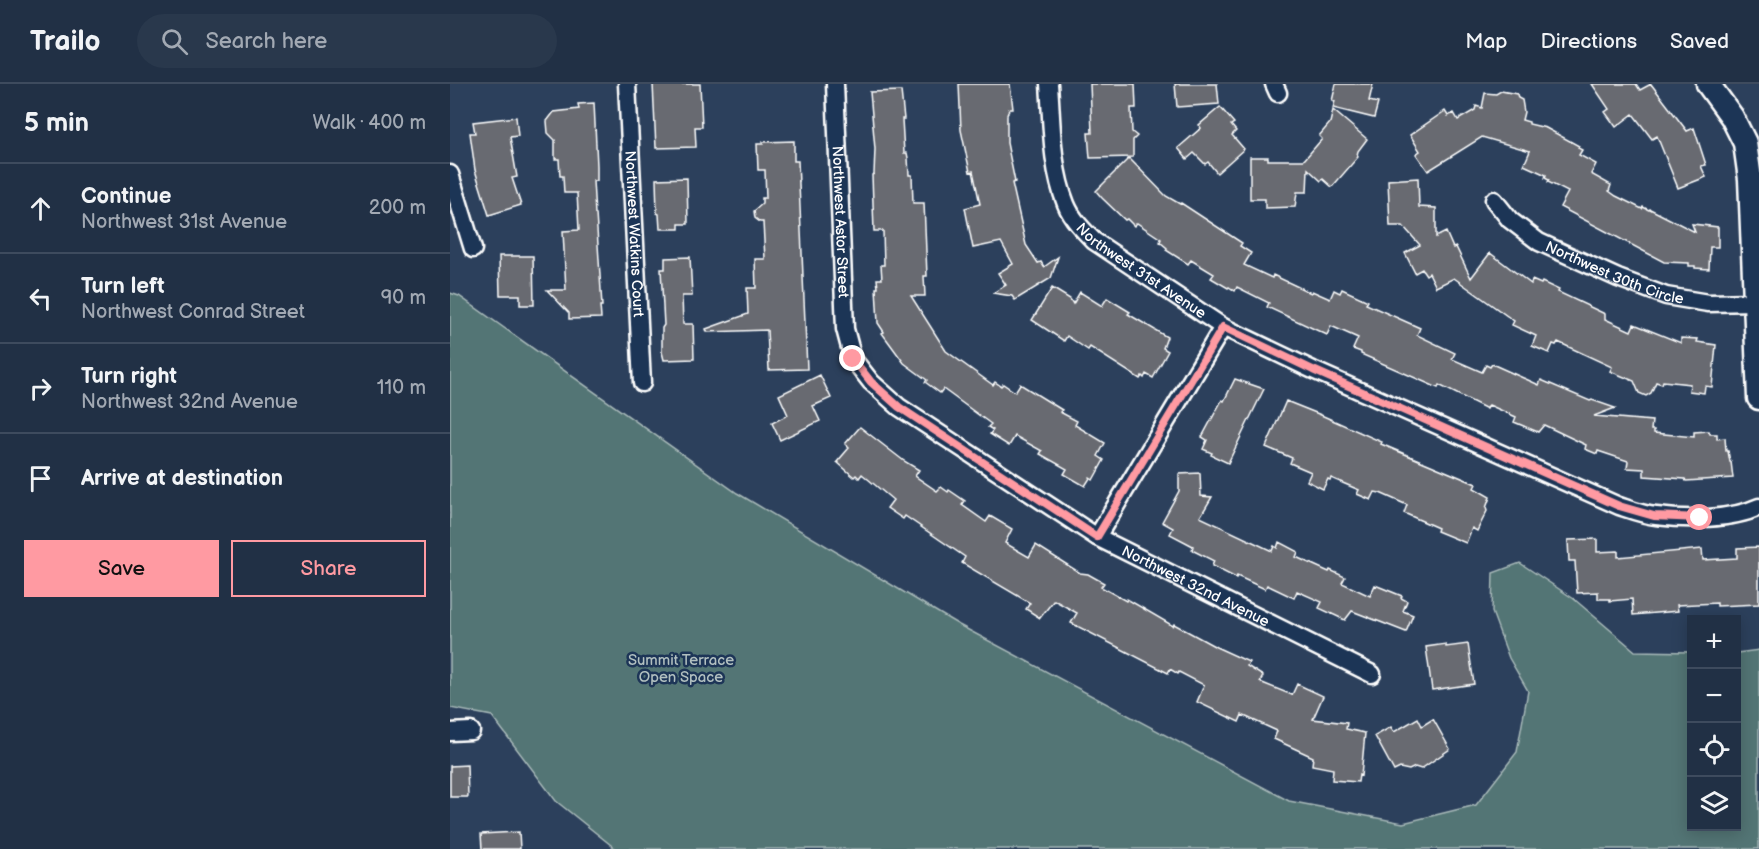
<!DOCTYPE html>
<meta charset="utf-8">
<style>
:root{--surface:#213045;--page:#29384c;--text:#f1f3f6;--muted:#a2a9b3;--line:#3e4b5e;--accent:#ff9aa2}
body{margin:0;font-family:"Balsamiq Sans",sans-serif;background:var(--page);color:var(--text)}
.controls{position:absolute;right:18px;bottom:18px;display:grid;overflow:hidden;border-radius:0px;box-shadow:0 3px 15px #0003}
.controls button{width:54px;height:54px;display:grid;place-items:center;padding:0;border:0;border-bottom:2px solid var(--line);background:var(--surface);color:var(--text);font:30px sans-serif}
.stop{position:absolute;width:18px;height:18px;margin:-14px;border:4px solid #ff9aa2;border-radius:50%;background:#fff}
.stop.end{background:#ff9aa2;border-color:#fff;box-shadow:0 2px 6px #0008}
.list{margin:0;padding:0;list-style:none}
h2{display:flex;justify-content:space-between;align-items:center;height:78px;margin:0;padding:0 24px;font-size:26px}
h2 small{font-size:20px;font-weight:400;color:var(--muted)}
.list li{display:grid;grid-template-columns:39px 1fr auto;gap:18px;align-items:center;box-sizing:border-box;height:90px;padding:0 24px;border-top:2px solid var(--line)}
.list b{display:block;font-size:22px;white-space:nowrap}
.list p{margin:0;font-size:20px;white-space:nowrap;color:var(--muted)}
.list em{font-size:20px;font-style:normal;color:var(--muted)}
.actions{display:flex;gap:12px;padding:18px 24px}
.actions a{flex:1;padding:14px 0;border:2px solid var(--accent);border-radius:0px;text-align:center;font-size:21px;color:var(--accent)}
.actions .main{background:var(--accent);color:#111}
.icon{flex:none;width:33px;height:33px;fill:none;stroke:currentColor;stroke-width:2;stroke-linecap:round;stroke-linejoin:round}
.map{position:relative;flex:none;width:1309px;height:765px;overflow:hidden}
header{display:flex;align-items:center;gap:36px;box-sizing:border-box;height:84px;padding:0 30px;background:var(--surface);border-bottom:2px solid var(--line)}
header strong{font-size:28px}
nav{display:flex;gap:33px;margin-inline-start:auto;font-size:21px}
.search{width:420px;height:54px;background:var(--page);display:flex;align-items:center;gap:15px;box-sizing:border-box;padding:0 21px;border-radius:33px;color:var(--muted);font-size:22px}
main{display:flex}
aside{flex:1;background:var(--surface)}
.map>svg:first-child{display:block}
</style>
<header>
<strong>Trailo</strong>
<div class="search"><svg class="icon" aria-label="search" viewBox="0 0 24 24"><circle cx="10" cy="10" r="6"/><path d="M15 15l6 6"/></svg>Search here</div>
<nav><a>Map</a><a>Directions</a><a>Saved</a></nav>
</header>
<main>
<aside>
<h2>5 min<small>Walk · 400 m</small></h2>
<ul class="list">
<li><svg class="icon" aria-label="ahead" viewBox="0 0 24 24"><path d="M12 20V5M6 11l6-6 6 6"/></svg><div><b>Continue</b><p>Northwest 31st Avenue</p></div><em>200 m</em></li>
<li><svg class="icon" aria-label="left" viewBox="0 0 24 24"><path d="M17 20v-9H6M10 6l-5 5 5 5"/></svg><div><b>Turn left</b><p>Northwest Conrad Street</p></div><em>90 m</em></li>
<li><svg class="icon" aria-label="right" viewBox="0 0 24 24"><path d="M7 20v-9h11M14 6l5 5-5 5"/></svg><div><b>Turn right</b><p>Northwest 32nd Avenue</p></div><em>110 m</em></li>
<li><svg class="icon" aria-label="arrive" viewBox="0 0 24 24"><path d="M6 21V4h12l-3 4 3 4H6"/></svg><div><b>Arrive at destination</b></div></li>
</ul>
<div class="actions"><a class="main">Save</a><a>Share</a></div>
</aside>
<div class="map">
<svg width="1309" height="765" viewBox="0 0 1309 765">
<rect width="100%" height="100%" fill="#2c405c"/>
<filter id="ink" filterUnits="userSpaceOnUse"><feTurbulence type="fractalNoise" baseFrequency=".0167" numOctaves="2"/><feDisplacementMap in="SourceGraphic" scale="12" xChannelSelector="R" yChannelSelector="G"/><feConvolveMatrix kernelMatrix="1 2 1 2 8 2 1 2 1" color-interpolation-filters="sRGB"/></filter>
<g filter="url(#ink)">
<path fill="#537474" stroke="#a9baba" stroke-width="1.5" d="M 0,209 L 9,212 L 287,409 L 509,541 L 839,717 L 953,739 L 1026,721 L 1067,668 L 1078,607 L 1059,574 L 1042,528 L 1043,489 L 1070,479 L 1124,515 L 1185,567 L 1241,568 L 1242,742 L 1286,742 L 1287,569 L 1309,566 L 1309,765 L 166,765 L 106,717 L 42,632 L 0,624 Z"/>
<path fill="#676a71" stroke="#fff" stroke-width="1.5" d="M 203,0 L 250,0 L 252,43 L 245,43 L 246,63 L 206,64 Z
M 509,0 L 560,0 L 563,25 L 559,25 L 557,31 L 557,59 L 565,98 L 562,99 L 576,161 L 588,179 L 591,178 L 594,183 L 608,173 L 601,194 L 565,216 L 562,212 L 543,209 L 556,201 L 548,189 L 563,180 L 551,158 L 523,164 L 515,124 L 530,120 L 523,87 L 520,88 L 511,46 Z
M 640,0 L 685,0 L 686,24 L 681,24 L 682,48 L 687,52 L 683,56 L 683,73 L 640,74 L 638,49 L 642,49 Z
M 725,0 L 767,0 L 769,20 L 727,23 Z
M 886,0 L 923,0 L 919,17 L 928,19 L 924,34 L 883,24 L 885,17 L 882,17 Z
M 1142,0 L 1186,0 L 1190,6 L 1201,0 L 1237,47 L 1244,44 L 1256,81 L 1251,82 L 1256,93 L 1228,104 L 1207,52 L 1202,55 L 1183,30 L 1166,43 L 1155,28 L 1159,25 Z
M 451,7 L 454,35 L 452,35 L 454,69 L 457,69 L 458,74 L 459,91 L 462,91 L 463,119 L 474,119 L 477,192 L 474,192 L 475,212 L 461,212 L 496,267 L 543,301 L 545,298 L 551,302 L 553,300 L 565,308 L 570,300 L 612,326 L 610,328 L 627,337 L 625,341 L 655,359 L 648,372 L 654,376 L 643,396 L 640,394 L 635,402 L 614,390 L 617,385 L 590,370 L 592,367 L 565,352 L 559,362 L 540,350 L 543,346 L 538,343 L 541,340 L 493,305 L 490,309 L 475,298 L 477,296 L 454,279 L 432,249 L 434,248 L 428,239 L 426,204 L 428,204 L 427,195 L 432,195 L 431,181 L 434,181 L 433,147 L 424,147 L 422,91 L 424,90 L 425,65 L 420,8 Z
M 1051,7 L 1067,10 L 1068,14 L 1072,16 L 1074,28 L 1072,36 L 1079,38 L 1079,40 L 1096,44 L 1129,62 L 1128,64 L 1132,66 L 1129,71 L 1146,80 L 1141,90 L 1161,101 L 1159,107 L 1166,112 L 1192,125 L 1193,123 L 1199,126 L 1200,125 L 1245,148 L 1242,140 L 1268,143 L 1268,163 L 1260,163 L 1259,185 L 1245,184 L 1245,182 L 1239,182 L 1239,179 L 1214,178 L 1110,123 L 1118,108 L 1098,98 L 1099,96 L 1095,94 L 1096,91 L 1074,81 L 1080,67 L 1032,53 L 978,87 L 966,70 L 970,67 L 960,51 L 995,27 L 998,32 L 1004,29 L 1008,36 L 1025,26 L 1026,22 L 1032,24 L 1035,9 L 1046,10 Z
M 144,19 L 147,82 L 147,97 L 143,97 L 145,130 L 146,130 L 152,222 L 150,222 L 151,234 L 119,235 L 119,229 L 97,206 L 116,206 L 113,147 L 129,146 L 127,109 L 114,109 L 113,92 L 110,92 L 109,75 L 105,75 L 105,56 L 98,49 L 97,37 L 104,28 L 129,25 L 128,20 Z
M 770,23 L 784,39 L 781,41 L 786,47 L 782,51 L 794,65 L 767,89 L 758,78 L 755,80 L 744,69 L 737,75 L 728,64 L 751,44 L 749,41 Z
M 883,26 L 917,55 L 908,67 L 907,71 L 908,73 L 882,103 L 873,95 L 871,97 L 858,85 L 857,108 L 847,108 L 845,123 L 815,124 L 815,115 L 800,115 L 800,73 L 818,73 L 818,76 L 854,76 L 872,55 L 869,52 L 880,39 Z
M 66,33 L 68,52 L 60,53 L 67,93 L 62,94 L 71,121 L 39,131 L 25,86 L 20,49 L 25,49 L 23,38 Z
M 344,57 L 344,77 L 348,77 L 357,285 L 319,286 L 317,246 L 257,248 L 256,245 L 298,230 L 297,204 L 306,204 L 305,175 L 315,175 L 313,138 L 310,138 L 305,134 L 304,127 L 312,120 L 312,114 L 316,114 L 315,86 L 308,86 L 307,60 L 313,60 L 313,58 Z
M 679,74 L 716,112 L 730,120 L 731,119 L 792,159 L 790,162 L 801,169 L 794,181 L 822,194 L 823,191 L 861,209 L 862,207 L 880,215 L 884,206 L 890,209 L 892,205 L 918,217 L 916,220 L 970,244 L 967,251 L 1005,269 L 1002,275 L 1032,288 L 1036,281 L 1040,283 L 1042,280 L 1089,301 L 1091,296 L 1140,317 L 1142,316 L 1165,324 L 1144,332 L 1202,337 L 1201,346 L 1204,346 L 1204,349 L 1244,353 L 1244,348 L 1259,347 L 1260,350 L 1267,350 L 1267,355 L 1275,354 L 1276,367 L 1278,367 L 1280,378 L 1281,378 L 1283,394 L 1236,397 L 1235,395 L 1194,392 L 1194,385 L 1177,384 L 1178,377 L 1148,367 L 1147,370 L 1135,365 L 1136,361 L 1094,341 L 1088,348 L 1064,338 L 1066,333 L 1039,321 L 1037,325 L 989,301 L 988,304 L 911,270 L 911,268 L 903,265 L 908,254 L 881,242 L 877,251 L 817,223 L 819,219 L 787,203 L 785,207 L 779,203 L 778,204 L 761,194 L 764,190 L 741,176 L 738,180 L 716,166 L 717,164 L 710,158 L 711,155 L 687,139 L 684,142 L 677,135 L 675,136 L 652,114 L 646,107 Z
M 237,94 L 238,140 L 229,140 L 229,145 L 210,145 L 209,130 L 207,129 L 206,95 Z
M 968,94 L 969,123 L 986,124 L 986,153 L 996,148 L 1003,164 L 1006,163 L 1021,194 L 1040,169 L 1081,200 L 1082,196 L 1091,200 L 1092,198 L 1109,206 L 1108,208 L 1155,230 L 1155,235 L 1181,247 L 1184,240 L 1231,259 L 1231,254 L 1248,255 L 1247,258 L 1266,261 L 1262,303 L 1255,302 L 1254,309 L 1239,307 L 1240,300 L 1213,297 L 1212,300 L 1206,298 L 1201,309 L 1196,312 L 1189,309 L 1184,297 L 1160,287 L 1162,283 L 1108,258 L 1106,261 L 1103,260 L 1099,269 L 1082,262 L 1086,252 L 1062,241 L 1064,237 L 1004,194 L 986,203 L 979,189 L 976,191 L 972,185 L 965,189 L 955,169 L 970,161 L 953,142 L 940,142 L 938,96 Z
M 49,172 L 83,172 L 84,221 L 70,221 L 70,211 L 50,211 Z
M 240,173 L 242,212 L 232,212 L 233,240 L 243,240 L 244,275 L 214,276 L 212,268 L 212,244 L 214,241 L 211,185 L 215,185 L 215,174 Z
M 602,204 L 620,215 L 623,220 L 630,208 L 652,222 L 657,214 L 680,228 L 678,230 L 717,253 L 713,264 L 718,267 L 703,294 L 696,290 L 694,294 L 692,292 L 690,295 L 640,263 L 638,266 L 617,252 L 614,257 L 582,236 Z
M 370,291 L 381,314 L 363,322 L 370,337 L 330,356 L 322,339 L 338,331 L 329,311 Z
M 785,295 L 814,305 L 778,379 L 761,371 L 762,369 L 753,365 L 757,356 L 752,353 L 772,316 L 774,317 Z
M 836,317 L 871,331 L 932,358 L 931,360 L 1026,400 L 1024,404 L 1040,413 L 1036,424 L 1037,427 L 1027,447 L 1022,444 L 1016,459 L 987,447 L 988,444 L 954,429 L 957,421 L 930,409 L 925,408 L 921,416 L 907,410 L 909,406 L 881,394 L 880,396 L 878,395 L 873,405 L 857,397 L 861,388 L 840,379 L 842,374 L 816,363 Z
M 410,343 L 454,377 L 469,386 L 465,392 L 487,407 L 491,403 L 498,408 L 499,406 L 515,417 L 512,421 L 536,438 L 540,432 L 562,445 L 555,459 L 579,473 L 586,461 L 630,489 L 638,490 L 654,499 L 651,503 L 676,517 L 677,515 L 723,542 L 724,540 L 766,563 L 799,578 L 797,582 L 813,592 L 810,598 L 842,611 L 847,600 L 873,612 L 863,635 L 897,639 L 896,645 L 915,649 L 911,692 L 909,691 L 908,698 L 882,696 L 883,685 L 862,681 L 863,673 L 824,655 L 827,647 L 792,631 L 789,638 L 747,618 L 754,601 L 729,588 L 728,590 L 720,585 L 718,589 L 621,539 L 627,529 L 604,516 L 590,534 L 576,525 L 580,519 L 512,479 L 515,473 L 455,432 L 453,435 L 437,424 L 443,416 L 412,390 L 409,394 L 406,391 L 404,393 L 387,378 L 399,364 L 395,360 Z
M 750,389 L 751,412 L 762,413 L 750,433 L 822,467 L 824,462 L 827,464 L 829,458 L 848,468 L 846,473 L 879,488 L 880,486 L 895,493 L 892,499 L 920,512 L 925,501 L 952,512 L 951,514 L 957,517 L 953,527 L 963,531 L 956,548 L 902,527 L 895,536 L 869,524 L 872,518 L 847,507 L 844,514 L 817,501 L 815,505 L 787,492 L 786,494 L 762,482 L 764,477 L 742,466 L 743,462 L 720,450 L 723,444 L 712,438 L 729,407 L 729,390 Z
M 1147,455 L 1147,468 L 1168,467 L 1168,473 L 1252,465 L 1253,476 L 1287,474 L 1287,464 L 1309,463 L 1309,520 L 1267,522 L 1267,519 L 1227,521 L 1228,527 L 1183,531 L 1182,515 L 1160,517 L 1160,515 L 1148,515 L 1148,508 L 1127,509 L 1125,477 L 1119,477 L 1118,456 Z
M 996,560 L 996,563 L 1018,560 L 1024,600 L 982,606 L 976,563 Z
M 968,634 L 972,642 L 983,635 L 1000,665 L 971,685 L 965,683 L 959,686 L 950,684 L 944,687 L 925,652 L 941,643 L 944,648 Z
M 17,681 L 18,713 L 0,713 L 0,682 Z
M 69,748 L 70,765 L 32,765 L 31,750 Z"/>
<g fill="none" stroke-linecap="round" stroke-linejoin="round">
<defs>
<g id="street">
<path id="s1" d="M 177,0 L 192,299"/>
<path id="s2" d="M 385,0 L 395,245 L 403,275 L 421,298 L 449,323 L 647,453 L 922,590"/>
<path id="s3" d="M 599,0 C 602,39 601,83 616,120 C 622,135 633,146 644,157 L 773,243 L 863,286 L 1169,422 C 1181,426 1194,431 1206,432 C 1237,436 1281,436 1309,423"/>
<path d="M 824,0 L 828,9"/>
<path d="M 0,90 L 23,165"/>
<path id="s4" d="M 1044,116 L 1060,136 L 1089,158 L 1168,194 L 1216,212 L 1258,219 L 1304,218"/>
<path d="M 647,453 L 773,243"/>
<path d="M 0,648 L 21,647"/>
</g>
<path id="secondary" d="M 1258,0 L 1282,33 L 1295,59 L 1300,95 L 1309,314"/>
</defs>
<use href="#street" stroke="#fff" stroke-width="21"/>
<use href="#secondary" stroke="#fff" stroke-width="27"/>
<use href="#street" stroke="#1d3557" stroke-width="16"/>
<use href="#secondary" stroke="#1d3557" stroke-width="22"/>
</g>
</g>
<g fill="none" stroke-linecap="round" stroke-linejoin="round" filter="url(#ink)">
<path stroke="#ff9aa2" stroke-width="8" d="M 403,275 L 421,298 L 449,323 L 647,453 L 773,243 L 863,286 L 1169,422 L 1204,432 L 1250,434"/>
</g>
<g text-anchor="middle" stroke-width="5" stroke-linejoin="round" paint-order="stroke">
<g font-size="15" fill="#fff" stroke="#1d3557">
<text dy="5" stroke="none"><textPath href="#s2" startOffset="138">Northwest Astor Street</textPath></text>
<text dy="5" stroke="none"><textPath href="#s1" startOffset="150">Northwest Watkins Court</textPath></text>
<text dy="5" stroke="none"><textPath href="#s3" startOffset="224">Northwest 31st Avenue</textPath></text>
<text dy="5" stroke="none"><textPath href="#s4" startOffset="144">Northwest 30th Circle</textPath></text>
<text dy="5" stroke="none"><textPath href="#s2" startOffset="690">Northwest 32nd Avenue</textPath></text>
</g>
<g font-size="15" fill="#b2c0c0" stroke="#1d3557">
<text x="231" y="581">Summit Terrace<tspan x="231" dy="17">Open Space</tspan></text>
</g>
</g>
</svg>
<div class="controls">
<button>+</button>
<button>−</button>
<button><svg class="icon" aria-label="locate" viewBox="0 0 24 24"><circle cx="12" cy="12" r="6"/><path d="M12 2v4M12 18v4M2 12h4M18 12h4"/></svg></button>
<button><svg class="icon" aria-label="layers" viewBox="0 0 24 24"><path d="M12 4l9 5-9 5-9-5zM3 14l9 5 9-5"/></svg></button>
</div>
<div class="stop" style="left:1250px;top:434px"></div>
<div class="stop end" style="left:403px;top:275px"></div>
</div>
</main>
